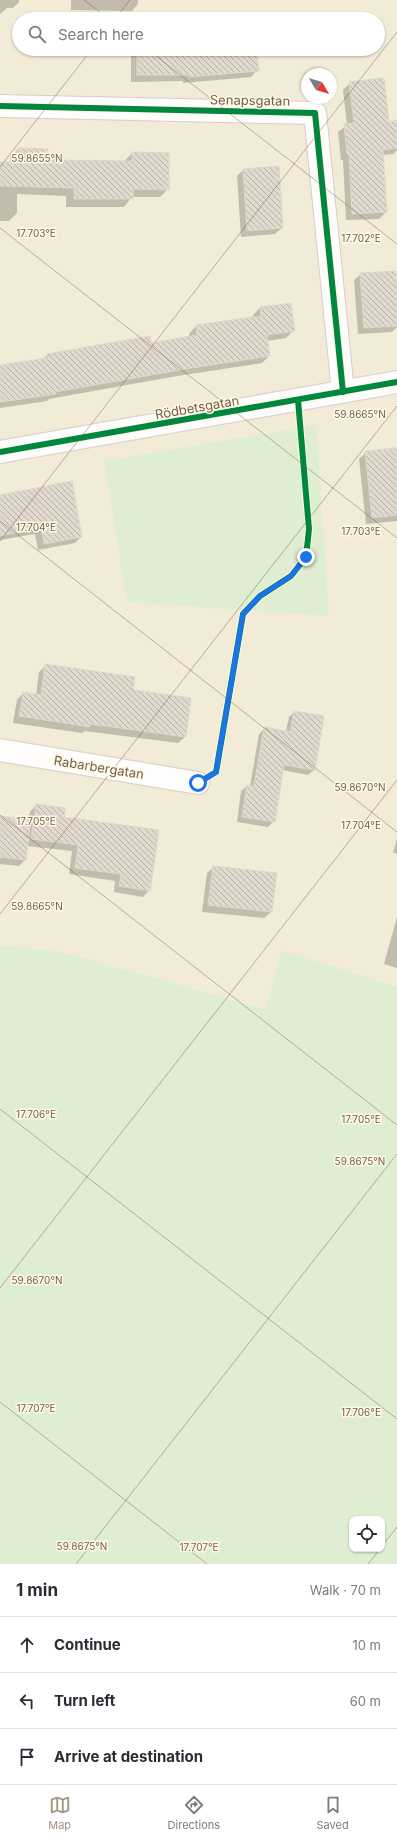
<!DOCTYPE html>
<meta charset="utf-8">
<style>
:root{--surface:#fff;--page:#f7f7f7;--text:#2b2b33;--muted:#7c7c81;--line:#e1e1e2;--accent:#a29280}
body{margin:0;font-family:Inter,sans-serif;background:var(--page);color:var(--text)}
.controls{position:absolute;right:12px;bottom:12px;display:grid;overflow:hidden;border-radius:8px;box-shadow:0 1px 3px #0004}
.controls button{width:36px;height:36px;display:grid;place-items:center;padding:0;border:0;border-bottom:1px solid var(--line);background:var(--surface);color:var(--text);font:20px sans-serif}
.compass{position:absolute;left:301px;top:68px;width:36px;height:36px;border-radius:50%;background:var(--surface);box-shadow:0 1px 3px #0004;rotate:128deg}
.stop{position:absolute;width:12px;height:12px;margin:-9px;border:3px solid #1a73e8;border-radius:50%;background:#fff}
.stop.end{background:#1a73e8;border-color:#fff;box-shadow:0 1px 4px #0008}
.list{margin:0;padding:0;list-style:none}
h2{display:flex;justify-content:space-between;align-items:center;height:52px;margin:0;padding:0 16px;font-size:17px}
h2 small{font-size:13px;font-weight:400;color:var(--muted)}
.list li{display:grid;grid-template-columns:26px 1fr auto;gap:12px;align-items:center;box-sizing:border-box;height:56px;padding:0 16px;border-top:1px solid var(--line)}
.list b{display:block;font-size:15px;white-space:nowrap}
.list em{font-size:13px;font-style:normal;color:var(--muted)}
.icon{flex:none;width:22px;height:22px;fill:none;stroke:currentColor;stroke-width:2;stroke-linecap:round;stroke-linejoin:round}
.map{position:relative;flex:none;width:397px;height:1564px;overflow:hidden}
.search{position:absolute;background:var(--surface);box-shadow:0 1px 3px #0004;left:12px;right:12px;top:12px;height:44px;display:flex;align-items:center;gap:10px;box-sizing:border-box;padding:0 14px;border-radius:22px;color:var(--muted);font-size:15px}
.sheet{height:220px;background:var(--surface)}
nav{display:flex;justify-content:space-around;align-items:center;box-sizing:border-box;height:56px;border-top:1px solid var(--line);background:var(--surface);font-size:11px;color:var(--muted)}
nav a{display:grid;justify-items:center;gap:2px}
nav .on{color:var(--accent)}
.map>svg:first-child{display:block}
</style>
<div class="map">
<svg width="397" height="1564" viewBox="0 0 397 1564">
<defs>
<pattern id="building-back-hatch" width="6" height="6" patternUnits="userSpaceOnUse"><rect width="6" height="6" fill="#e1d9cd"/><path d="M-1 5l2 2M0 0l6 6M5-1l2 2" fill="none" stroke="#bbb3a8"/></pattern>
</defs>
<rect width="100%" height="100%" fill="#f7f3e8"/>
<path fill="#f2ebd8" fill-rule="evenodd" d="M 0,0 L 397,0 L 397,987 L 282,950 L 265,1009 L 63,952 L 0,945 ZM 19,19 L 378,19 L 378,49 L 19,49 ZM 307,74 L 331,74 L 331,98 L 307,98 Z"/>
<path fill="#dfeed2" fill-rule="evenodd" d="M 316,425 L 329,616 L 127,602 L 104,461 Z
M 0,945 L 63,952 L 265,1009 L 282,950 L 397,987 L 397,1564 L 0,1564 ZM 352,1519 L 382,1519 L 382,1549 L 352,1549 Z"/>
<path fill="#0003" d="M 0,0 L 19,0 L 19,2 L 13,8 L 7,8 L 0,14 Z
M 71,0 L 138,0 L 138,4 L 132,11 L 71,10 Z
M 131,49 L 255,49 L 257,70 L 251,77 L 183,83 L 183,81 L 131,82 Z
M 350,83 L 388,123 L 397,129 L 397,150 L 393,154 L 382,155 L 386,212 L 379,219 L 346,220 L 343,160 L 341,160 L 338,132 L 347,125 L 343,90 Z
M 18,149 L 46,161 L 124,162 L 132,153 L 168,189 L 160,197 L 132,197 L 124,207 L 66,207 L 66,196 L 17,194 L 17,213 L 9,221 L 0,221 L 0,163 L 10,163 L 10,157 Z
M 243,170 L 282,228 L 275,234 L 241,237 L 237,176 Z
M 361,274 L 397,283 L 397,327 L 392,332 L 358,334 L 354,280 Z
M 290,304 L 294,330 L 286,338 L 267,341 L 269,356 L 262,363 L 177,376 L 49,399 L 47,401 L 0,408 L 0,366 L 43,359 L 48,355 L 150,344 L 189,337 L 189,334 L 196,326 L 253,318 L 253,315 L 260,308 Z
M 397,449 L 397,521 L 366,524 L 359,459 L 366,452 Z
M 0,497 L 81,537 L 75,543 L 38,550 L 35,534 L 0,540 Z
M 46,665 L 132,691 L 185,737 L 178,743 L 85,731 L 82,733 L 13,723 L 17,700 L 23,693 L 36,695 L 39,672 Z
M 294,712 L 314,770 L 308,775 L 282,770 L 274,821 L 268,827 L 237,822 L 241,791 L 247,786 L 250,786 L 259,734 L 265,728 L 286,732 L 289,717 Z
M 36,805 L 63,818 L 149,890 L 143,897 L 114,892 L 115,881 L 69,874 L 72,851 L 27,846 L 25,860 L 19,866 L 0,864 L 0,817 L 28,821 L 30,812 Z
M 397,839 L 397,854 L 393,852 Z
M 214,867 L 275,874 L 271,912 L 264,918 L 202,912 L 207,873 Z
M 397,917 L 397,968 L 384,964 Z"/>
<path fill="url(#building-back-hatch)" stroke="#e0d7ca" d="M 137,49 L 256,49 L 259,71 L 189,77 L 189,75 L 137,75 Z
M 384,78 L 389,122 L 397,120 L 397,148 L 383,150 L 387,212 L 352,214 L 349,154 L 347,154 L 344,124 L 354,123 L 349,82 Z
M 18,148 L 48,149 L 47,160 L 132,161 L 132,152 L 169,153 L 169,190 L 133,189 L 133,199 L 74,199 L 74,188 L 0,186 L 0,162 L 17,162 Z
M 279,166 L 283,228 L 247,231 L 243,169 Z
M 396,271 L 397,326 L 364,328 L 360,273 Z
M 291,303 L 295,331 L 267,335 L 270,356 L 185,369 L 55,392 L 56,394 L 0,402 L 0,365 L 48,358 L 47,354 L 150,336 L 151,343 L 197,335 L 196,325 L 261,316 L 260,307 Z
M 397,448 L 397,515 L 372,518 L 365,451 Z
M 72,481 L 82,537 L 44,544 L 41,528 L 0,536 L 0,495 Z
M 45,664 L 135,677 L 133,690 L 191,698 L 186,737 L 90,724 L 90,727 L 19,716 L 23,692 L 41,695 Z
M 294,711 L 324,716 L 315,770 L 284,765 L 275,822 L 242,817 L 247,785 L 254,786 L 264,727 L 290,732 Z
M 36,804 L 65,808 L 64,817 L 159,830 L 150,891 L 119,886 L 121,874 L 75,868 L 78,845 L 31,839 Z
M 0,816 L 31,820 L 26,860 L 0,857 Z
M 213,866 L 277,873 L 272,912 L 208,905 Z"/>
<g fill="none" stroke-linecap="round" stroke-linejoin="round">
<defs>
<path id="minor" d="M 0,106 L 315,113 L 343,392
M 0,452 L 397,382
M 0,750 L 198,783"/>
</defs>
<use href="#minor" stroke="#d5cfc6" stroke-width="24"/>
<use href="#minor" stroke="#fefdfc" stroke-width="22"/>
<defs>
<path id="cycleway" d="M 0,106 L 315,113 L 343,392
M 0,452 L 397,382
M 198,783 L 216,772 L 243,614 L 260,596 L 291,576 L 306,557 L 309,529 L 298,400"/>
</defs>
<use href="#cycleway" stroke="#fff9e9" stroke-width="8"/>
<use href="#cycleway" stroke="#00873e" stroke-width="6"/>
</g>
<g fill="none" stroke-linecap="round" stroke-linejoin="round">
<path stroke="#1a73e8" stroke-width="5" d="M 198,783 L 216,772 L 243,614 L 260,596 L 291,576 L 306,557"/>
</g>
<path fill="none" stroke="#755e48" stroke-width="1" stroke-opacity="0.45" d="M 84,0 L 109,19M 115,19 L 130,0M 147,49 L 397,244M 0,167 L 92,49M 0,228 L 397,538M 0,521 L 397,832M 0,541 L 397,32M 0,815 L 397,1125M 0,914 L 397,406M 0,1109 L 397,1419M 0,1288 L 397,780M 0,1402 L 207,1564M 382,1546 L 397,1527M 76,1564 L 397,1154M 368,1564 L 380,1549"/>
<g text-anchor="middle" stroke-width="3" stroke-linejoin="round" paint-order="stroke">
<g font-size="13" fill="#755e48" stroke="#fff9e9">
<text transform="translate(250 100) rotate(1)" y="5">Senapsgatan</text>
<text transform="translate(197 407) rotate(-10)" y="5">Rödbetsgatan</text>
<text transform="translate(99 767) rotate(9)" y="5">Rabarbergatan</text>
</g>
</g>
<g font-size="10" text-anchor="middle" fill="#755e48" stroke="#fff9e9" stroke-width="3" stroke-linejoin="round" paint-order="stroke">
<text x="37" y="162">59.8655°N</text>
<text x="36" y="237">17.703°E</text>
<text x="361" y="242">17.702°E</text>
<text x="360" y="418">59.8665°N</text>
<text x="36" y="531">17.704°E</text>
<text x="361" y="535">17.703°E</text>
<text x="360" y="791">59.8670°N</text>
<text x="36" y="825">17.705°E</text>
<text x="361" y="829">17.704°E</text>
<text x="37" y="910">59.8665°N</text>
<text x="36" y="1118">17.706°E</text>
<text x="361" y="1123">17.705°E</text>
<text x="360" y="1165">59.8675°N</text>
<text x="37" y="1284">59.8670°N</text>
<text x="36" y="1412">17.707°E</text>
<text x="361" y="1416">17.706°E</text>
<text x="82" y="1550">59.8675°N</text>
<text x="199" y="1551">17.707°E</text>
</g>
</svg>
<div class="controls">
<button><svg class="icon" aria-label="locate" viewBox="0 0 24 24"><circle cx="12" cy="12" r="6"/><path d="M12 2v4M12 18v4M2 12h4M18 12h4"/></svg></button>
</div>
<svg class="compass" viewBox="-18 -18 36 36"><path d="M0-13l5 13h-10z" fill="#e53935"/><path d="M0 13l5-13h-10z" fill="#7c7c81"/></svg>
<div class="stop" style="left:198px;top:783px"></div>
<div class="stop end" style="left:306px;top:557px"></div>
<div class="search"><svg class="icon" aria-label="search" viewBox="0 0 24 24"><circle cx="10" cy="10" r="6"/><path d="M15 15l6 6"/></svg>Search here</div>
</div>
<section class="sheet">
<h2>1 min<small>Walk · 70 m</small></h2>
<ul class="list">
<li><svg class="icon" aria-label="ahead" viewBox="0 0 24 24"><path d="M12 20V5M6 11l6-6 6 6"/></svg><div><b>Continue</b></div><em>10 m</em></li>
<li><svg class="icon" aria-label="left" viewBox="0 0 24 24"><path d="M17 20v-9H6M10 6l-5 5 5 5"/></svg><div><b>Turn left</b></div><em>60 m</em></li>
<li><svg class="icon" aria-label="arrive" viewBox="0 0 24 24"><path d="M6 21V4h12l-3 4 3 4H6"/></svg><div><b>Arrive at destination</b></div></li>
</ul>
</section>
<nav>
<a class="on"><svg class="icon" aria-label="map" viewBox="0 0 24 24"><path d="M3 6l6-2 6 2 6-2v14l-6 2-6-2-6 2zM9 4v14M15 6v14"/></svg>Map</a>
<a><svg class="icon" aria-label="directions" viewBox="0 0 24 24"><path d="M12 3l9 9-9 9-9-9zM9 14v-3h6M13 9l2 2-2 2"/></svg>Directions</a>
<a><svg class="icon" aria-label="saved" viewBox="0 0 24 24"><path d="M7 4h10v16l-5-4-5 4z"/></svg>Saved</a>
</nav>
